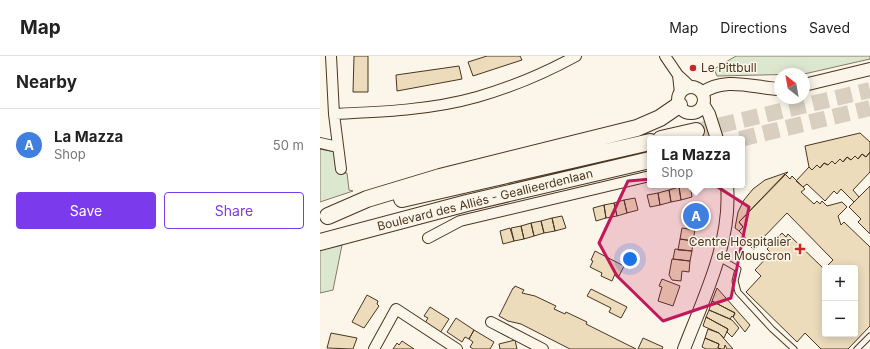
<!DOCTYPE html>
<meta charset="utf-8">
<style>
:root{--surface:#fff;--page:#f6f6f6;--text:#222;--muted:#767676;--line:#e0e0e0;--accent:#7c3aed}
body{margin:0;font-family:Inter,sans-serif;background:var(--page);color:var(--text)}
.controls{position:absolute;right:12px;bottom:12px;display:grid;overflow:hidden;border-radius:4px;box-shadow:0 2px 10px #0003}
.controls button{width:36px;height:36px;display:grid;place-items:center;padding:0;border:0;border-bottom:1px solid var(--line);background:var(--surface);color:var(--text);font:20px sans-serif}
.compass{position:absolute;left:454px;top:12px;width:36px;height:36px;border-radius:50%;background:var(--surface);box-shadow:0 2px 10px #0003;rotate:329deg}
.you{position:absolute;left:310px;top:203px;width:14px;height:14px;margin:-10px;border:3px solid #fff;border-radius:50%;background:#1a73e8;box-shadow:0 0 0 6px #1a73e833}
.badge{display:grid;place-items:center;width:26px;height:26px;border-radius:50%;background:var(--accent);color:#fff;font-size:13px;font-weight:700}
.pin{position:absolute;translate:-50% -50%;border:2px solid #fff;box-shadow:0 1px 4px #0006}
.popup{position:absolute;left:327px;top:80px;width:98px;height:52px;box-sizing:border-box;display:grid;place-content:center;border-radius:4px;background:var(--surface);filter:drop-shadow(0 1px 3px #0005);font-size:13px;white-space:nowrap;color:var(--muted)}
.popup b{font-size:15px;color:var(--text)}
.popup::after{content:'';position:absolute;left:50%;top:100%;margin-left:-8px;border:8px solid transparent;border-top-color:var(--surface)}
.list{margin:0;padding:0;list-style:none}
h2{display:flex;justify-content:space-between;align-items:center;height:52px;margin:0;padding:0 16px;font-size:17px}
h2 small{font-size:13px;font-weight:400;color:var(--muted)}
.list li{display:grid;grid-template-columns:26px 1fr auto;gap:12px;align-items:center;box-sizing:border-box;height:72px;padding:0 16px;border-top:1px solid var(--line)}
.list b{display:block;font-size:15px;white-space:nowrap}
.list p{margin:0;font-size:13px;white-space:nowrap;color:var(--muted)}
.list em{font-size:13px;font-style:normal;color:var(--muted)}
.actions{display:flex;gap:8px;padding:12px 16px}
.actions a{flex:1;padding:9px 0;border:1px solid var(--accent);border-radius:4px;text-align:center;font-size:14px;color:var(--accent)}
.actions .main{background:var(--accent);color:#fff}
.map{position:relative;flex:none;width:550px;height:293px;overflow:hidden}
header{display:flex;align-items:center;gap:24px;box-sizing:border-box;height:56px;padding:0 20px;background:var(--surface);border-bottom:1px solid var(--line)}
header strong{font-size:19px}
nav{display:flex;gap:22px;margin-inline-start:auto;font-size:14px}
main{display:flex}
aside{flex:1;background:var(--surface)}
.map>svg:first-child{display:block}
</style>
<header>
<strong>Map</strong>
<nav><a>Map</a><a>Directions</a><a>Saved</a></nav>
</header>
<main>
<aside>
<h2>Nearby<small></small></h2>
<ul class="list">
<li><span class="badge" style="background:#3f7fe0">A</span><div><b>La Mazza</b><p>Shop</p></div><em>50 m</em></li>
</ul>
<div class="actions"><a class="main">Save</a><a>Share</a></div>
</aside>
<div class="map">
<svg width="550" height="293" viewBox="0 0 550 293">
<rect width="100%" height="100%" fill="#fbf6e9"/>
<path fill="#dce7d0" stroke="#887966" d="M 416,0 L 550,0 L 550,3 L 484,18 L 397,20 L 394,13 Z
M 0,93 L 15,96 L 18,117 L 27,117 L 29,134 L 33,135 L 0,146 Z
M 22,189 L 13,234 L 0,237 L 0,194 Z"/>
<path fill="#ecdcbc" stroke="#4a3520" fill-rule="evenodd" d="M 34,0 L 48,0 L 48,36 L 33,36 Z
M 167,0 L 200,0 L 202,4 L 153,20 L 148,6 Z
M 139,10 L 142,23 L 77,35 L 76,19 Z
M 540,77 L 550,86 L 550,96 L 546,101 L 542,98 L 538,103 L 535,100 L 531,104 L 527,101 L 523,106 L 520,103 L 515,108 L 512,105 L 508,109 L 504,107 L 500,112 L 497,109 L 492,114 L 489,111 L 485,90 Z
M 550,96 L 550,116 L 533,134 L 539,141 L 534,146 L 521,133 L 517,138 L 514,135 L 505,145 L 487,128 L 483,131 L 476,125 L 489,111 L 492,114 L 497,109 L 500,112 L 504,107 L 508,109 L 512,105 L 515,108 L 520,103 L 523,106 L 527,101 L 531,104 L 535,100 L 538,103 L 542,98 L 546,101 Z
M 468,116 L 419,166 L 423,171 L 419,175 L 415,172 L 418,156 L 424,144 L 433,133 L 445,124 Z
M 465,118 L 470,123 L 472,120 L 485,133 L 481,136 L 494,148 L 497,145 L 500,148 L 502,145 L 507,150 L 522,146 L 527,151 L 518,160 L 521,169 L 524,166 L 550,191 L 550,270 L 528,293 L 501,293 L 485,277 L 477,286 L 426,236 L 441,220 L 435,214 L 451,197 L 447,193 L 462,177 L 466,181 L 468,178 L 504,213 L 513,204 L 467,157 L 441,184 L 442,185 L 434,194 L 430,190 L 431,188 L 419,175 L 423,171 L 419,166 ZM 505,212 L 535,212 L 535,278 L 505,278 Z
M 370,129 L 372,141 L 361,144 L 359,131 Z
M 550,130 L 550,178 L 538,166 L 541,163 L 529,151 Z
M 359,131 L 361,144 L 351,146 L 349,134 Z
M 349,134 L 351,146 L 340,149 L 338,137 Z
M 338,137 L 340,149 L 330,151 L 327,139 Z
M 315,142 L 318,154 L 307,157 L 304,144 Z
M 304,144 L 307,157 L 297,160 L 294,147 Z
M 294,147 L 297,160 L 286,162 L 284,149 Z
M 284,149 L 286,162 L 276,165 L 273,152 Z
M 242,160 L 246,172 L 235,175 L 232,162 Z
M 232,162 L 235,175 L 224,177 L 221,165 Z
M 221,165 L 224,177 L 214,180 L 211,167 Z
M 211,167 L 214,180 L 204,183 L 201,170 Z
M 201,170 L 204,183 L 194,185 L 191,172 Z
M 190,172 L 194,185 L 183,188 L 180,175 Z
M 362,172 L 375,174 L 373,185 L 360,183 Z
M 360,183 L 373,185 L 372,195 L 358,194 Z
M 355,193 L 372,195 L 370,205 L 353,203 Z
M 275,195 L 304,210 L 299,220 L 295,218 L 292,225 L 281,220 L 282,217 L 270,211 L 273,205 L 271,204 Z
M 352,203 L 370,205 L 369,216 L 362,215 L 361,225 L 352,224 L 349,219 Z
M 342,223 L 360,230 L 353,250 L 338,245 L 342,231 L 339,230 Z
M 195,230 L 204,234 L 202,237 L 215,240 L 236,250 L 234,253 L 245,258 L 246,256 L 267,266 L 266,268 L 316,293 L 250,293 L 201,268 L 188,265 L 179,260 L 193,232 L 194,232 Z
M 397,232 L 430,269 L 425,276 L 413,261 L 415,257 L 392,245 Z
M 271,233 L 307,251 L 301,262 L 289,256 L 291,252 L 267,240 Z
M 47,239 L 58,245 L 57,248 L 59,250 L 44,272 L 32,266 Z
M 392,245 L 415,257 L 413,261 L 412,260 L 410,263 L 389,254 Z
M 110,251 L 129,263 L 120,277 L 105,267 L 108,262 L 104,260 Z
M 389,254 L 412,264 L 419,272 L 412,281 L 407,276 L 408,273 L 386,261 Z
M 386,261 L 408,273 L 404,282 L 399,277 L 383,270 Z
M 136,262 L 154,274 L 149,283 L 145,281 L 142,286 L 127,276 Z
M 388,273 L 399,277 L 413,293 L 407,293 L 405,289 L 404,293 L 401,293 L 398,292 L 399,288 L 385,282 Z
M 154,274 L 174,286 L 170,293 L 153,293 L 150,291 L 153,286 L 149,283 Z
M 11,277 L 37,282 L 33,293 L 7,292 Z
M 323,282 L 343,291 L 342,293 L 318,293 Z
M 385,282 L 399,288 L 398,292 L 401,293 L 386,293 L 382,291 Z
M 195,284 L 197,293 L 180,293 L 179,288 Z
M 82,285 L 94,293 L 73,293 L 77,287 L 79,289 Z"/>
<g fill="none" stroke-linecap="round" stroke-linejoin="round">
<path stroke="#d8cfc1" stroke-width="16" stroke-dasharray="16 8" stroke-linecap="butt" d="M 376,75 L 550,34
M 420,83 L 550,52"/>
<defs>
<path id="service" d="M 399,202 L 418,213 L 415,225 L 418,236 L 452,273 L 474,293
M 537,293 L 550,280"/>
<path id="minor" d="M 11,0 L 14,58 L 21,113
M 345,0 L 358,19 L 371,31
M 358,19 L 360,37
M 14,58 C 62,56 111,54 157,41 C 192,31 225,17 256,0
M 0,87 L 18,91
M 108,182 L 140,165 L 330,120
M 171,266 L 223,293
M 54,293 L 76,253 L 137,293"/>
<path id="tertiary" d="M 484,29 L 550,13
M358 44a13 13 0 1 1 26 0a13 13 0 1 1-26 0Z
M 382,37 C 405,20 434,32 460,33
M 383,48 L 389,58 L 397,83
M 364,293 C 384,241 412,186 407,129"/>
<path id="trunk" d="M 341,83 L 376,75
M 82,143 L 330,86
M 8,160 L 47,143 L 120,121 L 317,72 L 340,62 L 359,49
M 0,186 L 147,147 L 330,104"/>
</defs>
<use href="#service" stroke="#4a3520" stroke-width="7"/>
<use href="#minor" stroke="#4a3520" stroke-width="12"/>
<use href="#tertiary" stroke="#4a3520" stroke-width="14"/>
<use href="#trunk" stroke="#4a3520" stroke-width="18"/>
<use href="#service" stroke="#fbf6e9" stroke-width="5"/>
<use href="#minor" stroke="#fbf6e9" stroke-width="10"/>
<use href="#tertiary" stroke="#fbf6e9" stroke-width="12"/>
<use href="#trunk" stroke="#fbf6e9" stroke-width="16"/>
</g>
<path fill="#c2185b" fill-opacity="0.2" stroke="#c2185b" stroke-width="3" stroke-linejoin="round" d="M 379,119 L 429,151 L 411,242 L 343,265 L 297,220 L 279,187 L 308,125 Z"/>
<g fill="#c62828" stroke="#fbf6e9" stroke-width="1.5">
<circle cx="373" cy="12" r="4"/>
<path d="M478 187h4v4h4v4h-4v4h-4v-4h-4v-4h4z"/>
</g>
<g text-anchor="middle" stroke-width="3" stroke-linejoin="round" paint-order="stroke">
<g font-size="12" fill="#4a3520" stroke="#fbf6e9" text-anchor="start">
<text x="381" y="16">Le Pittbull</text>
<text x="471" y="190" text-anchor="end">Centre Hospitalier<tspan x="471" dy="14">de Mouscron</tspan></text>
</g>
<g font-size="12" fill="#4a3520" stroke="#fbf6e9">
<text transform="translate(165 144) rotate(-14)" y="4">Boulevard des Alliés - Geallieerdenlaan</text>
</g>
</g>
</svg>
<div class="controls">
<button>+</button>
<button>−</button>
</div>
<svg class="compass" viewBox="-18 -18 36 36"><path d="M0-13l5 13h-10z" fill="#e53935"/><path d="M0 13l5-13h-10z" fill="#767676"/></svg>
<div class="you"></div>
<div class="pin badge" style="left:376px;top:160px;background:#3f7fe0">A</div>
<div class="popup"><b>La Mazza</b>Shop</div>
</div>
</main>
